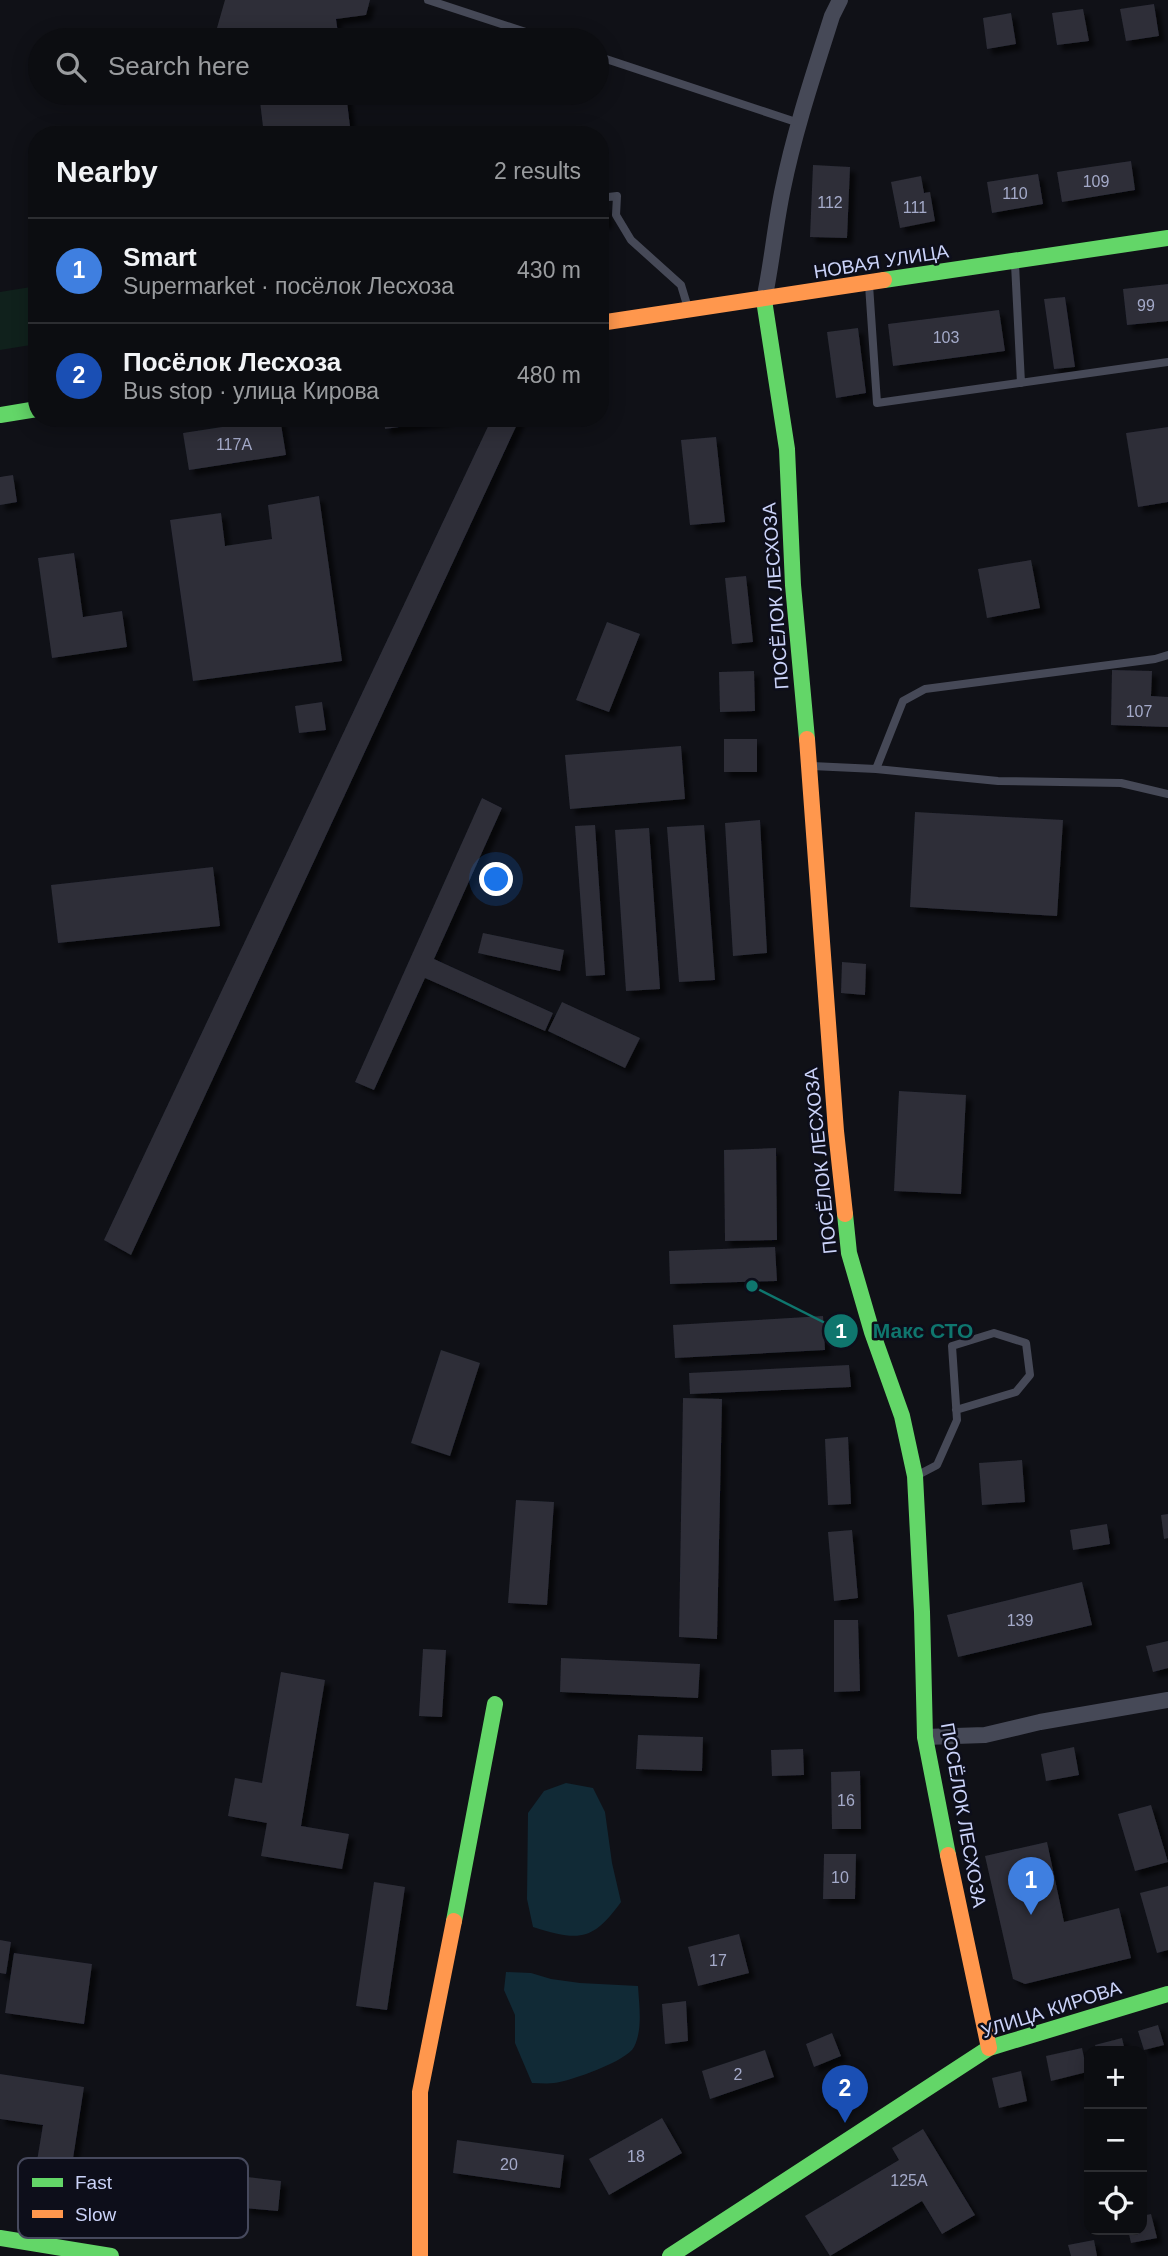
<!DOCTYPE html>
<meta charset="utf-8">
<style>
:root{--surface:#0c0d11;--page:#1a1b1f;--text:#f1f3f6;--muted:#9a9c9f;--line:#2c2d31;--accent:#8a8faa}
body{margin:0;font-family:Helvetica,sans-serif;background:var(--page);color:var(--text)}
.controls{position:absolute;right:21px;bottom:21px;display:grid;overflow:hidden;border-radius:14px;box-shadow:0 4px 18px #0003}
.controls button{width:63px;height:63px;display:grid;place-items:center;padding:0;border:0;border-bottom:2px solid var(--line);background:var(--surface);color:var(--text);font:35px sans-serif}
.you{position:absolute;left:497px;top:880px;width:24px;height:24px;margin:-18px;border:5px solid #fff;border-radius:50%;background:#1a73e8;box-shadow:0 0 0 10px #1a73e833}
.badge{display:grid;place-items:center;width:46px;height:46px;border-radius:50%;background:var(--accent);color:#fff;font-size:23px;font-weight:700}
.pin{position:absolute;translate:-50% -58px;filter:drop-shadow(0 2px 4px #0008)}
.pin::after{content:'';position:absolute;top:37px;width:24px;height:21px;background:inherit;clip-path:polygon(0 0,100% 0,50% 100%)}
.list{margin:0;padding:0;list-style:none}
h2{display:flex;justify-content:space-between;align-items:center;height:91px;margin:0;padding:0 28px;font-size:30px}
h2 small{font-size:23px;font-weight:400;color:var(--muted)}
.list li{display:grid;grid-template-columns:46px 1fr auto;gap:21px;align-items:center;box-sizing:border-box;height:105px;padding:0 28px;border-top:2px solid var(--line)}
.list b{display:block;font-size:26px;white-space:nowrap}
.list p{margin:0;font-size:23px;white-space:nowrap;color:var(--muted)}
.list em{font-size:23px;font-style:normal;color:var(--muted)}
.icon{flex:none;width:38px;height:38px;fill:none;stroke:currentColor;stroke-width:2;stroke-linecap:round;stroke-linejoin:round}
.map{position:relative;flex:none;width:1168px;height:2256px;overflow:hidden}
.search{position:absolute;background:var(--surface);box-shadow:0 4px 18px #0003;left:28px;top:28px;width:581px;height:77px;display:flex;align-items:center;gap:18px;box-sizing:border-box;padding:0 24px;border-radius:38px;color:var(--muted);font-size:26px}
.panel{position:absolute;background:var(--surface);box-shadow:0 4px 18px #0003;left:28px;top:126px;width:581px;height:301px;border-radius:28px}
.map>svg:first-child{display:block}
</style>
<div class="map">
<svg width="1168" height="2256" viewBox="0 0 1168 2256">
<defs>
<filter id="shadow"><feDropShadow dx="5.5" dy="5.5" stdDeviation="2" flood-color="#0009"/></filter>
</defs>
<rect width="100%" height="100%" fill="#101117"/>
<path fill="#10211c" d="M 37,286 L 37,344 L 0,350 L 0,292 Z"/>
<path fill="#112a36" d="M 566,1783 L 593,1788 L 605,1812 L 612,1863 L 621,1902 C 592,1942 579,1941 533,1927 L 527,1899 L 528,1813 L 544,1791 Z
M 506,1972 L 531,1973 L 551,1979 L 580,1983 L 638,1986 C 639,2005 643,2029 634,2047 C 627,2061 571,2081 554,2083 C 547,2084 539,2083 532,2083 L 515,2043 L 515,2015 L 504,1990 Z"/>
<path fill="#2d2e39" filter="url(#shadow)" d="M 225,0 L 370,0 L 366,15 L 336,19 L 339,40 L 252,40 L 250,30 L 215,35 Z
M 1154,4 L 1159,36 L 1126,41 L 1120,9 Z
M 1083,9 L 1089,41 L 1057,45 L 1052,13 Z
M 1011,13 L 1016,44 L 987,49 L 983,18 Z
M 259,93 L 346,93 L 351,135 L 264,135 Z
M 1131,161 L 1135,190 L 1062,202 L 1057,172 Z
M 813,165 L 850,167 L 847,238 L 810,237 Z
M 1038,174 L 1043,204 L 992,213 L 987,182 Z
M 921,176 L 924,193 L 930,192 L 935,221 L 900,228 L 891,182 Z
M 605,206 L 607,223 L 600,223 L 600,207 Z
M 1168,284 L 1168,321 L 1127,325 L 1123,289 Z
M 1065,297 L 1075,367 L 1054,369 L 1044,299 Z
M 999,310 L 1005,351 L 893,366 L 888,324 Z
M 858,328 L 866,393 L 836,398 L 827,332 Z
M 280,418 L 286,455 L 189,470 L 183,433 Z
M 384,418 L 448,418 L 448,420 L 385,429 Z
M 492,418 L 520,418 L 131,1255 L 104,1240 Z
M 1168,427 L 1168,502 L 1138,507 L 1126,433 Z
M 716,437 L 725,522 L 690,525 L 681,440 Z
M 13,475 L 17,502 L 0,505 L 0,477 Z
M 319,496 L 342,661 L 193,681 L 170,520 L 221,513 L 225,546 L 272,539 L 268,505 Z
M 74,553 L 83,617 L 122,611 L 127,647 L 52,658 L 38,558 Z
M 1031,560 L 1040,608 L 987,618 L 978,569 Z
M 746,576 L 753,642 L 732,644 L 725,578 Z
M 607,622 L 640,634 L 609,712 L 576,700 Z
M 1112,670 L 1152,671 L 1151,696 L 1168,697 L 1168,727 L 1111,725 Z
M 754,671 L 755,711 L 720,712 L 719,672 Z
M 322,702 L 326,730 L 299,733 L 295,706 Z
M 724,739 L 757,739 L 757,772 L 724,772 Z
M 681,746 L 685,799 L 570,809 L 565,755 Z
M 482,798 L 502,808 L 434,959 L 553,1013 L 545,1031 L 425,978 L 374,1090 L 355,1082 Z
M 915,812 L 1063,820 L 1057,916 L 910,907 Z
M 760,820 L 767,953 L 733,956 L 725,823 Z
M 595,825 L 605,975 L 586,976 L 575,826 Z
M 704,825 L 715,980 L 679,982 L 667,827 Z
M 649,828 L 660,989 L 626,991 L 615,830 Z
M 213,867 L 220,926 L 58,943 L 51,885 Z
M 483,933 L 564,950 L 560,971 L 478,953 Z
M 842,962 L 866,964 L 865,995 L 841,993 Z
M 562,1002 L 640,1038 L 625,1068 L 548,1031 Z
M 899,1091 L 966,1095 L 961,1194 L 894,1191 Z
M 776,1148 L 777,1240 L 725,1241 L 724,1150 Z
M 775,1247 L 777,1281 L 670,1284 L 669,1251 Z
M 823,1316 L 825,1350 L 675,1358 L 673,1325 Z
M 441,1350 L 480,1363 L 450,1456 L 411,1443 Z
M 849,1365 L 851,1387 L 690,1394 L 689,1373 Z
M 683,1398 L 722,1399 L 717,1639 L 679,1637 Z
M 848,1437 L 851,1504 L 828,1505 L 825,1439 Z
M 1022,1460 L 1025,1502 L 982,1505 L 979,1463 Z
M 516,1500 L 554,1502 L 547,1605 L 508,1603 Z
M 1168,1514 L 1168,1538 L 1164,1539 L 1161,1515 Z
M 1107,1524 L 1110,1544 L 1073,1550 L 1070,1530 Z
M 852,1530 L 858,1598 L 834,1601 L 828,1532 Z
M 1082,1582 L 1092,1625 L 958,1657 L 947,1615 Z
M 834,1620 L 858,1620 L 860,1691 L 834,1692 Z
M 1168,1641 L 1168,1668 L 1153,1672 L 1146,1646 Z
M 423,1649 L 446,1650 L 442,1717 L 419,1716 Z
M 561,1658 L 700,1664 L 698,1698 L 560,1692 Z
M 281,1672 L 325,1680 L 301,1826 L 349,1834 L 342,1869 L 261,1856 L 267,1823 L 228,1816 L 235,1778 L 262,1783 Z
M 638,1735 L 703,1737 L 702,1771 L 636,1769 Z
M 1074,1747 L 1079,1775 L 1046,1781 L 1041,1754 Z
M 803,1749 L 804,1775 L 772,1776 L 771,1750 Z
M 860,1771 L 861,1829 L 832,1829 L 831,1772 Z
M 1151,1805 L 1168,1862 L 1135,1871 L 1118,1814 Z
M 1047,1842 L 1064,1922 L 1119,1908 L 1131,1958 L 1025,1984 L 1013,1979 L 985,1856 Z
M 824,1854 L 856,1854 L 855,1899 L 823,1899 Z
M 374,1882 L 405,1887 L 387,2010 L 356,2006 Z
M 1168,1886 L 1168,1950 L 1157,1953 L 1140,1893 Z
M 739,1934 L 749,1973 L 698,1986 L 688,1947 Z
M 0,1940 L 11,1942 L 6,1974 L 0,1973 Z
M 14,1953 L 92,1964 L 84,2024 L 5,2013 Z
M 686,2001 L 688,2041 L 665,2044 L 662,2004 Z
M 1158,2025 L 1164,2045 L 1144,2050 L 1138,2031 Z
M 832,2033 L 841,2056 L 814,2067 L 806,2044 Z
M 1122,2038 L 1125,2051 L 1097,2051 L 1095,2045 Z
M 1082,2048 L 1087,2072 L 1051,2081 L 1046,2056 Z
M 765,2050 L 774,2077 L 710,2099 L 702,2071 Z
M 1021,2071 L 1027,2101 L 999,2108 L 992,2078 Z
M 0,2074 L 84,2087 L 72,2165 L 37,2161 L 43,2125 L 0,2119 Z
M 662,2118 L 682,2153 L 609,2195 L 589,2159 Z
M 923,2129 L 975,2215 L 942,2234 L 922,2201 L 830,2256 L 805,2216 L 899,2160 L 892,2148 Z
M 457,2140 L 564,2155 L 560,2188 L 453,2173 Z
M 247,2177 L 281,2181 L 278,2211 L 244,2208 Z
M 1151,2214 L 1157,2238 L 1131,2243 L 1128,2230 L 1142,2230 L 1142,2216 Z
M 1094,2240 L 1097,2256 L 1071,2256 L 1068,2245 Z"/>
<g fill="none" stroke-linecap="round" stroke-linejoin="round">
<path stroke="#464957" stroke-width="8" d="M 428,0 L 550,40
M 597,56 L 799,123
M 600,198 L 617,196 L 616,215 L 631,240 L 681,285 L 688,308
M 1015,264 L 1021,383
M 869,285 L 877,403 L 1168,362
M 812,766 L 876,769 L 903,701 L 925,689 L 1155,659 L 1168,655
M 876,769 L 998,781 L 1121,783 L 1168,794
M 918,1475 L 937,1465 L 957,1420 L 952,1346 L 994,1333 L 1026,1343 L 1030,1375 L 1016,1392 L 956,1410"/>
<path stroke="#464957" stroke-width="16" d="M 764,300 C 772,263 775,225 783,188 C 795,129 814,73 832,16 L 840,0
M 925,1737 L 985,1735 L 1040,1722 L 1168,1700"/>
<path stroke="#63d668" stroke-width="16" d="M 884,280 L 1168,238
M 764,300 L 787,449 L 793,585 L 807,739
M 0,415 L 37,409
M 845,1214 L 849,1253 L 872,1332 L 902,1416 L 915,1476 L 922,1612 L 925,1737 L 948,1855
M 454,1921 L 495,1704
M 0,2238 L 111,2256
M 670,2256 L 989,2048 L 1168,1994"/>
<path stroke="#ff974d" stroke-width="16" d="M 600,323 L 884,280
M 807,739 L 836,1131 L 845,1214
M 948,1855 L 989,2048
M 420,2256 L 420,2092 L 454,1921"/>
</g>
<g text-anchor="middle" stroke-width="5" stroke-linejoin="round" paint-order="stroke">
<g font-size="16" fill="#a4aac9">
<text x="1096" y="187">109</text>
<text x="1015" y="199">110</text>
<text x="830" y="208">112</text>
<text x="915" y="213">111</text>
<text x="1146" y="311">99</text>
<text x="946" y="343">103</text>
<text x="234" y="450">117А</text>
<text x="1139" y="717">107</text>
<text x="1020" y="1626">139</text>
<text x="846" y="1806">16</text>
<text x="840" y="1883">10</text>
<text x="718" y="1966">17</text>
<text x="738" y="2080">2</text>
<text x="636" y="2162">18</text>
<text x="509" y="2170">20</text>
<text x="909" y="2186">125А</text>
</g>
<g font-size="19" fill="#cbd3f9" stroke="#0d0e1a">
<text transform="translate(881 261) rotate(-9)" y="7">НОВАЯ УЛИЦА</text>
<text transform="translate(775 596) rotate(-94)" y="7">ПОСЁЛОК ЛЕСХОЗА</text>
<text transform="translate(820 1161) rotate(-96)" y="7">ПОСЁЛОК ЛЕСХОЗА</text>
<text transform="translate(964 1815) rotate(80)" y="7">ПОСЁЛОК ЛЕСХОЗА</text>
<text transform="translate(1051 2009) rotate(-18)" y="7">УЛИЦА КИРОВА</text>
</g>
</g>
<rect x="18" y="2158" width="230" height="80" rx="10" fill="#0d0e1a" stroke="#46495d" stroke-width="2"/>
<rect x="32" y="2178" width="31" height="9" fill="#63d668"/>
<rect x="32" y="2210" width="31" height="8" fill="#ff974d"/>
<g font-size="19" fill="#cbd3f9">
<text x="75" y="2189">Fast</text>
<text x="75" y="2221">Slow</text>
</g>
<path fill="none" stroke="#0f766e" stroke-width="2.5" d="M752 1286L841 1331"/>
<g fill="#0f766e" stroke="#0d0e1a" stroke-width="2.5">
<circle cx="752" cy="1286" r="7"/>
<circle cx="841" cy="1331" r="18"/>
</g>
<g font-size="21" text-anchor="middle" font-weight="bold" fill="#fff">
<text x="841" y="1338">1</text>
</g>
<g font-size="21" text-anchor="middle" font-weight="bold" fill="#0f766e" stroke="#0d0e1a" stroke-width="5" stroke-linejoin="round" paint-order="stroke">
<text x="923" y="1338">Макс СТО</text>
</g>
</svg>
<div class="controls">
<button>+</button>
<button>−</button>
<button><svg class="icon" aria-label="locate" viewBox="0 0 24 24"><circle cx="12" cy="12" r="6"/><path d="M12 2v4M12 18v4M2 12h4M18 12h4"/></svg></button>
</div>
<div class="you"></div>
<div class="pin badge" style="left:1031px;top:1915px;background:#3f7fe0">1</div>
<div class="pin badge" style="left:845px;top:2123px;background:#1a4fb4">2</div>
<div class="search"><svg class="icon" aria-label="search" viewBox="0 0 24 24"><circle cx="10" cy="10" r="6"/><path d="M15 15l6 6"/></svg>Search here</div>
<section class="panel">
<h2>Nearby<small>2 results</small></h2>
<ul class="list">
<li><span class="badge" style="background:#3f7fe0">1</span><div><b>Smart</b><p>Supermarket · посёлок Лесхоза</p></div><em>430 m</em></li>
<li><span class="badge" style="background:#1a4fb4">2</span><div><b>Посёлок Лесхоза</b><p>Bus stop · улица Кирова</p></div><em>480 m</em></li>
</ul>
</section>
</div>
